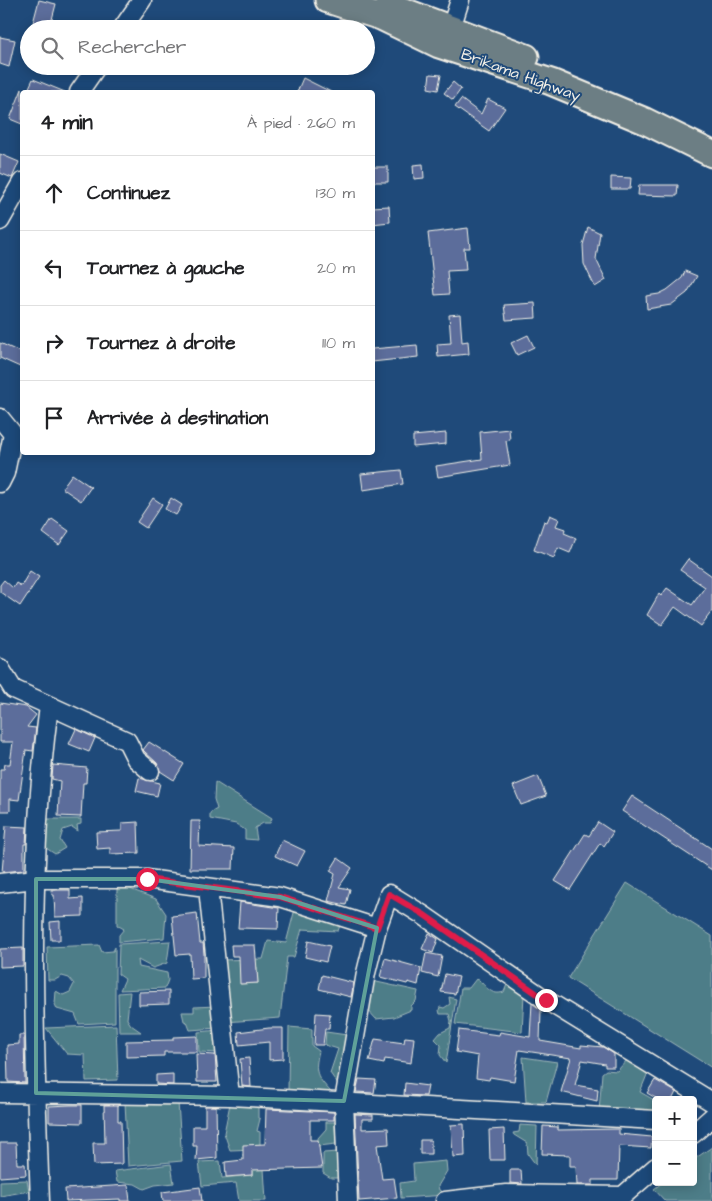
<!DOCTYPE html>
<html lang="fr">
<meta charset="utf-8">
<style>
:root{--surface:#fff;--page:#f6f6f6;--text:#202124;--muted:#757577;--line:#e0e0e0}
body{margin:0;font-family:"Architects Daughter",sans-serif;background:var(--page);color:var(--text)}
.controls{position:absolute;right:15px;bottom:15px;display:grid;overflow:hidden;border-radius:5px;box-shadow:0 2px 12px #0003}
.controls button{width:45px;height:45px;display:grid;place-items:center;padding:0;border:0;border-bottom:1px solid var(--line);background:var(--surface);color:var(--text);font:25px sans-serif}
.stop{position:absolute;width:15px;height:15px;margin:-11px;border:4px solid #e11d48;border-radius:50%;background:#fff}
.stop.end{background:#e11d48;border-color:#fff;box-shadow:0 1px 5px #0008}
.list{margin:0;padding:0;list-style:none}
h2{display:flex;justify-content:space-between;align-items:center;height:65px;margin:0;padding:0 20px;font-size:21px}
h2 small{font-size:16px;font-weight:400;color:var(--muted)}
.list li{display:grid;grid-template-columns:32px 1fr auto;gap:15px;align-items:center;box-sizing:border-box;height:75px;padding:0 20px;border-top:1px solid var(--line)}
.list b{display:block;font-size:19px;white-space:nowrap}
.list em{font-size:16px;font-style:normal;color:var(--muted)}
.icon{flex:none;width:28px;height:28px;fill:none;stroke:currentColor;stroke-width:2;stroke-linecap:round;stroke-linejoin:round}
.map{position:relative;flex:none;width:712px;height:1201px;overflow:hidden}
.search{position:absolute;background:var(--surface);box-shadow:0 2px 12px #0003;left:20px;top:20px;width:355px;height:55px;display:flex;align-items:center;gap:12px;box-sizing:border-box;padding:0 18px;border-radius:28px;color:var(--muted);font-size:19px}
.panel{position:absolute;background:var(--surface);box-shadow:0 2px 12px #0003;left:20px;top:90px;width:355px;height:365px;border-radius:5px}
.map>svg:first-child{display:block}
</style>
<div class="map">
<svg width="712" height="1201" viewBox="0 0 712 1201">
<rect width="100%" height="100%" fill="#1f4a7a"/>
<filter id="ink" filterUnits="userSpaceOnUse"><feTurbulence type="fractalNoise" baseFrequency=".02" numOctaves="2"/><feDisplacementMap in="SourceGraphic" scale="10" xChannelSelector="R" yChannelSelector="G"/><feConvolveMatrix kernelMatrix="1 2 1 2 8 2 1 2 1" color-interpolation-filters="sRGB"/></filter>
<g filter="url(#ink)">
<path fill="#4d7d88" stroke="#a0b7b8" fill-rule="evenodd" d="M 215,782 L 272,818 L 270,823 L 263,823 L 255,828 L 257,840 L 245,839 L 245,830 L 236,824 L 210,819 L 210,813 L 217,809 L 214,799 Z
M 46,819 L 81,819 L 81,824 L 77,825 L 78,831 L 72,827 L 63,830 L 60,840 L 65,848 L 55,854 L 46,848 Z
M 627,883 L 712,936 L 712,1068 L 568,978 Z
M 117,884 L 156,899 L 166,914 L 164,938 L 119,942 L 119,935 L 124,929 L 117,925 Z
M 296,905 L 342,920 L 338,931 L 302,929 L 294,957 L 287,957 L 280,1018 L 225,1022 L 218,960 L 263,959 L 268,941 L 286,943 ZM 257,967 L 258,983 L 241,984 L 240,968 Z
M 170,941 L 167,963 L 153,968 L 138,960 L 139,967 L 167,973 L 168,980 L 165,988 L 120,990 L 125,979 L 118,974 L 119,944 Z
M 99,945 L 102,952 L 113,951 L 115,947 L 115,1022 L 79,1024 L 75,1014 L 57,1009 L 55,1004 L 56,991 L 63,995 L 70,992 L 74,984 L 69,978 L 62,976 L 55,980 L 48,980 L 47,947 Z
M 476,979 L 479,980 C 487,988 492,996 504,992 L 508,982 L 524,994 L 522,1032 L 455,1024 L 461,988 L 469,988 Z
M 372,981 L 418,991 L 416,1001 L 411,1006 L 411,1010 L 394,1017 L 376,1019 L 367,1009 Z
M 130,992 L 127,1019 L 131,1025 L 141,1032 L 119,1032 L 118,993 Z
M 449,997 L 456,999 L 446,1063 L 440,1055 L 441,1045 L 435,1039 L 440,1033 L 450,1028 L 451,1021 L 449,1014 L 440,1014 L 439,1010 L 440,1007 L 444,1008 L 450,1004 Z
M 216,1006 L 217,1028 L 190,1030 L 187,1022 L 184,1021 L 182,1012 L 194,1012 L 194,1007 Z
M 116,1025 L 118,1080 L 86,1081 L 85,1055 L 67,1054 L 46,1028 Z
M 289,1027 L 312,1029 L 312,1046 L 319,1051 C 314,1072 316,1076 331,1092 L 288,1091 Z
M 219,1030 L 220,1053 L 199,1052 L 198,1032 Z
M 326,1032 L 347,1035 L 339,1086 L 330,1073 L 338,1049 L 325,1045 Z
M 523,1057 L 557,1062 L 546,1102 L 526,1102 Z
M 629,1058 L 649,1070 L 640,1092 L 656,1101 L 656,1114 L 599,1112 L 602,1073 L 606,1070 L 617,1071 Z
M 125,1102 L 178,1102 L 182,1161 L 128,1166 Z
M 230,1104 L 258,1105 L 258,1118 L 260,1119 L 257,1131 L 260,1132 L 260,1146 L 257,1149 L 230,1150 L 224,1133 Z
M 326,1122 L 335,1122 L 336,1144 L 319,1146 L 318,1138 L 326,1129 Z
M 520,1125 L 537,1126 L 536,1165 L 528,1154 L 527,1143 L 514,1135 L 513,1133 L 519,1132 Z
M 712,1147 L 712,1201 L 665,1201 L 654,1189 L 663,1182 L 693,1182 L 693,1160 Z
M 338,1152 L 340,1178 L 331,1178 L 323,1173 L 323,1153 Z
M 263,1153 L 266,1201 L 239,1201 L 236,1183 L 202,1186 L 199,1162 L 220,1161 L 222,1178 L 252,1175 L 252,1156 L 243,1156 L 243,1154 Z
M 446,1161 L 447,1171 L 438,1186 L 439,1190 L 446,1195 L 401,1198 L 400,1183 L 414,1181 L 413,1164 Z
M 171,1164 L 174,1183 L 155,1185 L 144,1189 L 135,1184 L 117,1182 L 115,1171 Z
M 27,1180 L 29,1191 L 0,1196 L 0,1181 Z"/>
<path fill="#5b6d9b" stroke="#f4f1e8" d="M 39,0 L 56,4 L 50,27 L 33,23 Z
M 0,37 L 15,40 L 9,67 L 0,64 Z
M 430,74 L 441,75 L 438,90 L 428,88 Z
M 303,78 L 331,92 L 297,92 Z
M 33,79 L 65,92 L 27,92 Z
M 453,82 L 461,89 L 453,100 L 444,93 Z
M 22,89 L 22,124 L 10,119 Z
M 461,99 L 481,114 L 488,99 L 505,108 L 489,131 L 455,107 Z
M 0,154 L 19,162 L 12,178 L 0,173 Z
M 423,164 L 424,178 L 414,179 L 413,165 Z
M 372,167 L 388,167 L 388,182 L 372,182 Z
M 611,177 L 631,178 L 630,189 L 611,189 Z
M 639,185 L 678,185 L 677,196 L 638,195 Z
M 389,206 L 390,222 L 372,224 L 372,207 Z
M 588,227 L 600,233 L 596,259 L 606,280 L 595,287 L 584,264 L 583,245 Z
M 468,228 L 470,248 L 464,248 L 466,270 L 447,271 L 449,294 L 435,295 L 428,233 Z
M 685,271 L 697,276 L 687,293 L 671,305 L 647,309 L 646,296 L 659,294 L 667,290 L 682,278 Z
M 535,303 L 536,318 L 506,320 L 504,305 Z
M 460,314 L 462,342 L 468,341 L 469,354 L 438,357 L 437,344 L 451,343 L 449,315 Z
M 528,335 L 534,347 L 517,355 L 511,343 Z
M 0,343 L 22,353 L 20,367 L 0,358 Z
M 417,345 L 418,357 L 372,362 L 372,349 Z
M 509,429 L 510,440 L 506,441 L 510,465 L 438,477 L 436,466 L 482,459 L 480,432 Z
M 446,433 L 446,444 L 413,447 L 413,436 Z
M 401,470 L 403,484 L 363,490 L 361,474 Z
M 72,474 L 91,487 L 81,501 L 62,488 Z
M 153,498 L 162,504 L 146,528 L 137,522 Z
M 171,498 L 182,505 L 176,515 L 165,509 Z
M 550,515 L 559,519 L 556,526 L 565,529 L 564,533 L 576,538 L 570,553 L 558,548 L 554,558 L 534,550 L 544,521 L 547,522 Z
M 52,519 L 69,531 L 59,545 L 43,533 Z
M 688,559 L 712,576 L 712,611 L 701,626 L 675,607 L 662,625 L 647,615 L 659,594 L 661,596 L 667,588 L 692,605 L 705,587 L 680,570 Z
M 30,571 L 39,577 L 20,606 L 0,592 L 0,585 L 4,580 L 13,588 L 16,583 L 21,586 Z
M 0,703 L 26,707 L 36,715 L 27,727 L 36,728 L 33,751 L 26,750 L 19,800 L 10,799 L 10,811 L 0,811 L 0,769 L 4,769 L 5,764 L 10,764 L 13,742 L 0,742 Z
M 76,729 L 95,738 L 89,752 L 69,744 Z
M 149,742 L 184,764 L 174,780 L 160,771 L 157,763 L 145,752 L 143,750 Z
M 53,765 L 87,768 L 86,783 L 83,783 L 81,817 L 58,816 L 60,781 L 52,779 Z
M 538,776 L 546,796 L 521,805 L 513,786 Z
M 139,778 L 160,783 L 157,796 L 136,791 Z
M 632,796 L 712,849 L 712,870 L 622,811 Z
M 191,821 L 200,821 L 199,846 L 234,848 L 233,869 L 190,869 Z
M 138,822 L 139,853 L 110,854 L 110,848 L 97,849 L 96,832 L 122,831 L 122,823 Z
M 598,822 L 613,832 L 604,846 L 600,843 L 570,890 L 555,881 L 585,834 L 589,836 Z
M 6,826 L 27,827 L 26,844 L 24,844 L 24,870 L 2,872 Z
M 282,840 L 305,851 L 297,866 L 275,856 Z
M 338,858 L 352,868 L 339,887 L 350,889 L 346,905 L 328,901 L 335,874 L 330,871 Z
M 51,890 L 70,890 L 70,899 L 83,898 L 83,916 L 55,917 L 54,895 L 52,895 Z
M 240,902 L 279,908 L 278,929 L 238,928 Z
M 197,913 L 200,943 L 203,943 L 204,954 L 204,978 L 191,979 L 190,954 L 176,955 L 172,916 Z
M 60,921 L 60,940 L 51,940 L 50,922 Z
M 429,933 L 438,939 L 433,953 L 422,949 Z
M 308,941 L 330,946 L 326,962 L 305,957 Z
M 231,945 L 255,945 L 258,983 L 240,984 L 239,956 L 232,956 Z
M 23,948 L 23,966 L 0,967 L 0,949 Z
M 426,953 L 442,956 L 438,977 L 422,973 Z
M 385,958 L 421,968 L 418,985 L 408,982 L 407,984 L 380,977 Z
M 445,974 L 459,977 L 455,994 L 441,992 Z
M 322,975 L 354,983 L 351,997 L 319,989 Z
M 169,991 L 169,1004 L 139,1005 L 139,992 Z
M 532,1003 L 541,1010 L 540,1041 L 581,1048 L 581,1045 L 603,1047 L 614,1054 L 614,1067 L 605,1067 L 605,1064 L 582,1060 L 575,1085 L 598,1089 L 597,1101 L 561,1092 L 571,1058 L 519,1050 L 514,1081 L 490,1077 L 489,1080 L 476,1078 L 478,1056 L 456,1052 L 459,1030 L 499,1035 L 500,1032 L 530,1037 Z
M 316,1013 L 330,1014 L 329,1029 L 325,1029 L 323,1045 L 314,1045 Z
M 269,1028 L 283,1028 L 283,1059 L 269,1060 L 269,1042 L 239,1045 L 238,1032 Z
M 19,1035 L 24,1035 L 25,1083 L 8,1082 L 7,1045 L 19,1044 Z
M 197,1036 L 197,1052 L 164,1052 L 164,1056 L 126,1057 L 126,1041 L 173,1040 L 173,1037 Z
M 405,1037 L 414,1038 L 411,1063 L 385,1059 L 384,1064 L 369,1061 L 375,1039 L 404,1043 Z
M 196,1054 L 215,1055 L 217,1082 L 197,1082 Z
M 249,1058 L 251,1087 L 242,1086 L 240,1059 Z
M 173,1074 L 173,1085 L 156,1084 L 156,1075 Z
M 359,1079 L 376,1080 L 374,1093 L 356,1092 Z
M 655,1080 L 676,1092 L 672,1100 L 659,1100 L 647,1093 Z
M 405,1083 L 428,1086 L 426,1096 L 404,1095 Z
M 70,1105 L 82,1105 L 82,1123 L 49,1122 L 49,1106 Z
M 104,1105 L 118,1105 L 118,1121 L 121,1121 L 122,1164 L 94,1165 L 93,1143 L 105,1143 Z
M 205,1106 L 216,1106 L 217,1158 L 196,1160 L 197,1146 L 193,1146 L 193,1126 L 205,1126 Z
M 266,1109 L 334,1112 L 334,1120 L 310,1120 L 310,1140 L 318,1140 L 322,1168 L 252,1170 L 252,1175 L 226,1177 L 225,1162 L 243,1160 L 243,1145 L 265,1144 Z
M 355,1114 L 373,1115 L 373,1119 L 362,1119 L 362,1129 L 388,1128 L 389,1144 L 377,1145 L 382,1179 L 394,1178 L 397,1198 L 359,1201 Z
M 464,1124 L 465,1156 L 453,1157 L 451,1125 Z
M 543,1126 L 558,1127 L 558,1130 L 619,1129 L 619,1134 L 652,1137 L 651,1148 L 619,1146 L 618,1180 L 593,1180 L 593,1185 L 577,1185 L 576,1166 L 570,1166 L 570,1155 L 542,1154 Z
M 504,1129 L 505,1160 L 490,1160 L 489,1130 Z
M 420,1140 L 431,1140 L 431,1154 L 420,1154 Z
M 0,1143 L 16,1143 L 17,1164 L 25,1164 L 26,1175 L 0,1177 Z
M 510,1170 L 521,1170 L 522,1184 L 510,1183 Z
M 128,1185 L 130,1201 L 120,1201 L 120,1199 L 66,1201 L 65,1189 Z
M 200,1187 L 202,1201 L 163,1201 L 162,1192 Z"/>
<g fill="none" stroke-linecap="round" stroke-linejoin="round">
<defs>
<path id="minor" d="M 122,29 L 142,0
M 445,36 L 451,28 L 460,0
M 79,92 L 97,66
M 0,221 L 22,182
M 0,418 L 13,434 L 5,473 L 0,483
M 0,668 L 13,689 L 127,741 L 136,759 L 150,771
M 0,883 L 36,879 L 147,879 L 280,897 L 377,928
M 208,888 L 230,1096
M 0,1093 L 230,1096 L 656,1120
M 693,1134 L 712,1117
M 40,1201 C 34,1037 27,869 49,706
M 348,1201 L 344,1101 L 366,973 L 377,928 L 389,894 L 423,915 L 546,1000 L 712,1102
M 445,1201 L 506,1194 L 623,1196
M 617,1201 L 656,1167"/>
<path id="highway" d="M 328,0 L 381,17 L 439,45 L 551,82 L 645,121 L 712,154
M 388,5 L 526,57"/>
</defs>
<use href="#minor" stroke="#f4f1e8" stroke-width="21"/>
<use href="#highway" stroke="#f4f1e8" stroke-width="29"/>
<use href="#minor" stroke="#1f4a7a" stroke-width="18"/>
<use href="#highway" stroke="#6c7e84" stroke-width="25"/>
</g>
</g>
<g fill="none" stroke-linecap="round" stroke-linejoin="round" filter="url(#ink)">
<path stroke="#e11d48" stroke-width="6" d="M 147,879 L 280,897 L 377,928 L 389,894 L 423,914 L 546,1000"/>
</g>
<path fill="none" stroke="#5fa199" stroke-width="4" stroke-linejoin="round" d="M 36,879 L 147,879 L 280,897 L 377,928 L 344,1101 L 36,1093 Z"/>
<g text-anchor="middle" stroke-width="4" stroke-linejoin="round" paint-order="stroke">
<g font-size="16" fill="#f4f1e8" stroke="#1f4a7a">
<text transform="translate(521 74) rotate(20)" y="6">Brikama Highway</text>
</g>
</g>
</svg>
<div class="controls">
<button>+</button>
<button>−</button>
</div>
<div class="stop" style="left:147px;top:879px"></div>
<div class="stop end" style="left:546px;top:1000px"></div>
<div class="search"><svg class="icon" aria-label="search" viewBox="0 0 24 24"><circle cx="10" cy="10" r="6"/><path d="M15 15l6 6"/></svg>Rechercher</div>
<section class="panel">
<h2>4 min<small>À pied · 260 m</small></h2>
<ul class="list">
<li><svg class="icon" aria-label="ahead" viewBox="0 0 24 24"><path d="M12 20V5M6 11l6-6 6 6"/></svg><div><b>Continuez</b></div><em>130 m</em></li>
<li><svg class="icon" aria-label="left" viewBox="0 0 24 24"><path d="M17 20v-9H6M10 6l-5 5 5 5"/></svg><div><b>Tournez à gauche</b></div><em>20 m</em></li>
<li><svg class="icon" aria-label="right" viewBox="0 0 24 24"><path d="M7 20v-9h11M14 6l5 5-5 5"/></svg><div><b>Tournez à droite</b></div><em>110 m</em></li>
<li><svg class="icon" aria-label="arrive" viewBox="0 0 24 24"><path d="M6 21V4h12l-3 4 3 4H6"/></svg><div><b>Arrivée à destination</b></div></li>
</ul>
</section>
</div>
